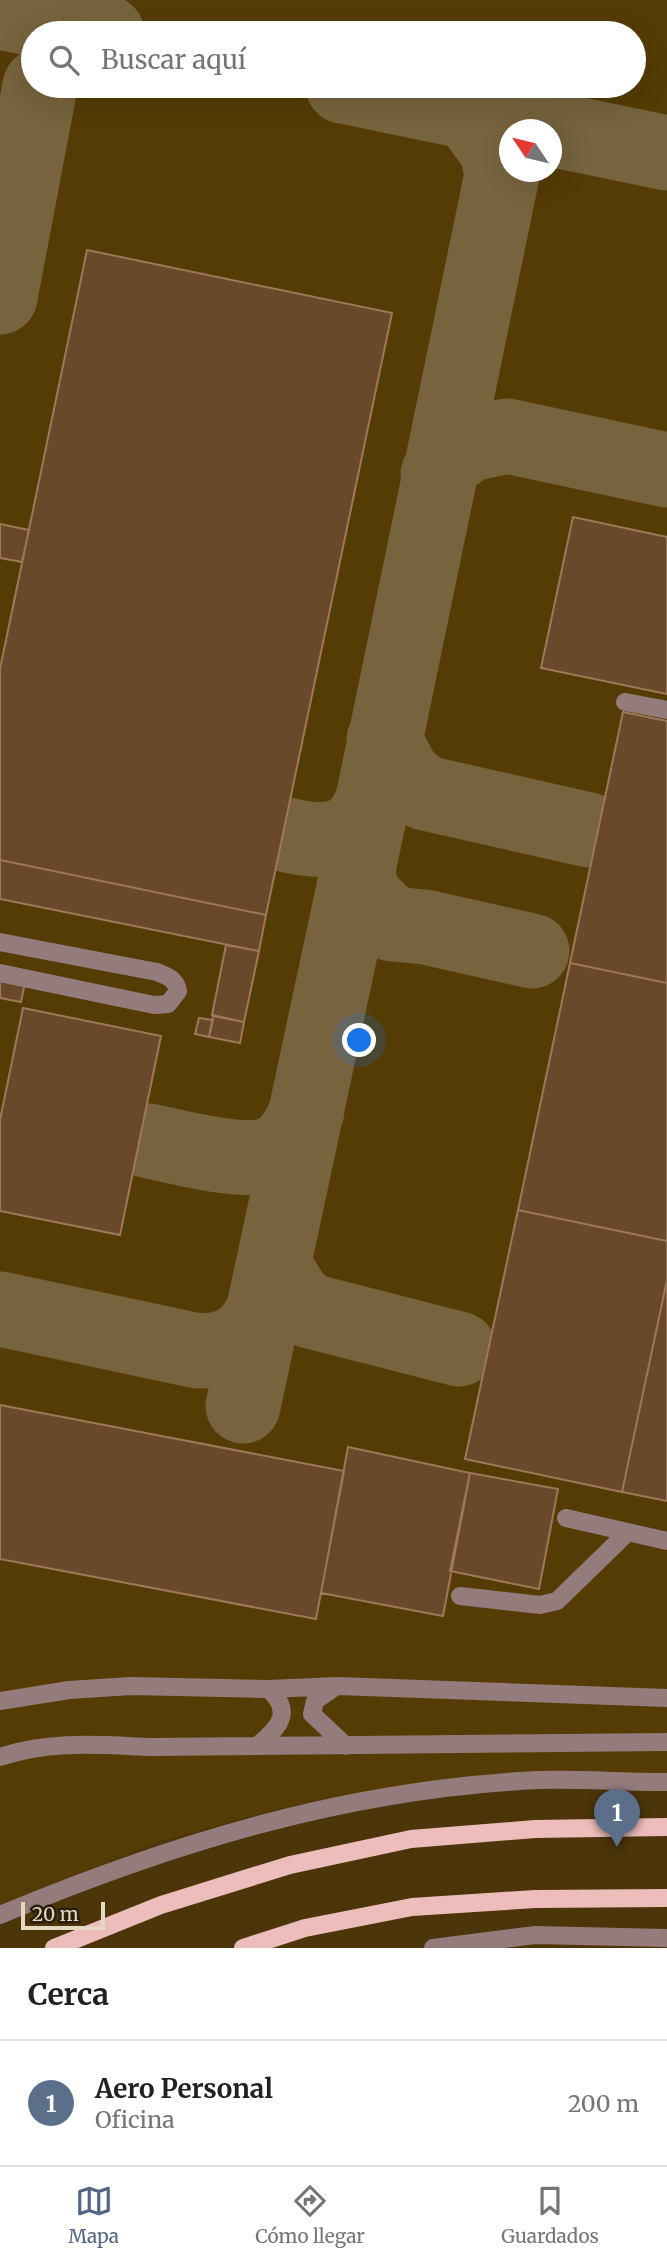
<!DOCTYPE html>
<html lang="es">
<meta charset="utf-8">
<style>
:root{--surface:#fff;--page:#f2f2f2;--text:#202124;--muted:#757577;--line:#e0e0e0;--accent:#526586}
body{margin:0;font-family:Merriweather,serif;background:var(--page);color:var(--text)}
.compass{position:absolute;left:499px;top:119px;width:63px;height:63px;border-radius:50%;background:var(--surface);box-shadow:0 7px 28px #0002;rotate:305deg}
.scale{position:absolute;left:21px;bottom:18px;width:84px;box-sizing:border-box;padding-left:7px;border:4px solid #e5d8c2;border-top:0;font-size:19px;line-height:24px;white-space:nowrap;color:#e5d8c2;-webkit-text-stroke:5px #291f0e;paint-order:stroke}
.you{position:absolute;left:360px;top:1041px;width:24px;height:24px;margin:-18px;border:5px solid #fff;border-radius:50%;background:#1a73e8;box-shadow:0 0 0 10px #1a73e833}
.badge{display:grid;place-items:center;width:46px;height:46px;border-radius:50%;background:var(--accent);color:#fff;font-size:23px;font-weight:700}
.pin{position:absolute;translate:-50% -58px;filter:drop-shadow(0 2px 4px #0008)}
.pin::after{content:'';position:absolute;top:37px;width:24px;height:21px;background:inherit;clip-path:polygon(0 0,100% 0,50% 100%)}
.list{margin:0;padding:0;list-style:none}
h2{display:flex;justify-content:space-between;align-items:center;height:91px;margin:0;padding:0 28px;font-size:30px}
h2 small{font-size:23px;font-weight:400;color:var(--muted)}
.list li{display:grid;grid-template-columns:46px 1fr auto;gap:21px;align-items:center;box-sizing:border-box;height:126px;padding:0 28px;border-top:2px solid var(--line)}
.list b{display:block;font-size:26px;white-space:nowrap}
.list p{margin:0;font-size:23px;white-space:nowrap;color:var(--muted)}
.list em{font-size:23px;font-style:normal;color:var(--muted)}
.icon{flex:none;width:38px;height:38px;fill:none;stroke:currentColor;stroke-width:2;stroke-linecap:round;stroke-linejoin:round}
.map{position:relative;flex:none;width:667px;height:1948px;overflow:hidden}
.search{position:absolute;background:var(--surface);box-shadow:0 7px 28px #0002;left:21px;right:21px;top:21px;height:77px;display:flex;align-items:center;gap:18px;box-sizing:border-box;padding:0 24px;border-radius:38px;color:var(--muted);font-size:26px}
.sheet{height:217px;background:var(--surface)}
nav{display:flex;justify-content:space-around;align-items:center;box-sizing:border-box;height:98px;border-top:2px solid var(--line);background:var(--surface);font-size:19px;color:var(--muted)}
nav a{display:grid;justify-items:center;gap:4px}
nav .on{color:var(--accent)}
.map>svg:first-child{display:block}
</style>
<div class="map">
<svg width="667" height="1948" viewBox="0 0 667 1948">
<rect width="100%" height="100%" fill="#4b3509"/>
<path fill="#553c05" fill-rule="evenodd" d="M 0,0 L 667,0 L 667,1774 L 420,1783 L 287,1807 L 156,1842 L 0,1907 ZM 33,33 L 634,33 L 634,86 L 33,86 ZM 510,130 L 552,130 L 552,172 L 510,172 Z"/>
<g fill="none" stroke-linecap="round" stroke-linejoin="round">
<path stroke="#77643e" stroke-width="75" d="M 0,12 L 107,33
M 343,86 L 667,153
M 0,297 L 40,86
M 438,474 L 447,460 L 470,444 L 507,436 L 667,470
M 384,739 L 404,777 L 425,793 L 589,830
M 287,835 C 327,844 358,843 373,799
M 358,861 L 359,883 L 366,899 L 392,924 L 425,927 L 532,951
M 149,1141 C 181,1147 243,1166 274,1153 C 291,1145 300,1127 307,1111
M 274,1266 L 294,1298 L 310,1311 L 459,1349
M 0,1309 L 198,1351 C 233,1351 252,1338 265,1306
M 243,1406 L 373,799 L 502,175 L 497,150 L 471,114"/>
</g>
<path fill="#6a482a" stroke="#9e7859" stroke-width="2" d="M 87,250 L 392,313 L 266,915 L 0,860 L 0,669 Z
M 573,517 L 667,537 L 667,694 L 541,668 Z
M 0,524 L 29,530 L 22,562 L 0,558 Z
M 623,712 L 667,721 L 667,983 L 570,963 Z
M 0,860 L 266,915 L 259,951 L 0,899 Z
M 226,945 L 259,951 L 244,1022 L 212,1015 Z
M 570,963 L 667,983 L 667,1241 L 518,1210 Z
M 0,977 L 25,982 L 21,1002 L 0,998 Z
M 23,1008 L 161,1036 L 120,1235 L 0,1211 L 0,1120 Z
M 213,1016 L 244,1022 L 240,1043 L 209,1037 Z
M 199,1018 L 213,1020 L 209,1037 L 195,1034 Z
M 518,1210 L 667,1241 L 667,1280 L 622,1492 L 465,1459 Z
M 667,1280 L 667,1501 L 622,1492 Z
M 0,1405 L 344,1471 L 316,1619 L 0,1559 Z
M 348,1447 L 470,1473 L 443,1616 L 321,1593 Z
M 470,1473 L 558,1489 L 539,1589 L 450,1571 Z"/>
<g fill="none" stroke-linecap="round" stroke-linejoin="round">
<path stroke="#937c7b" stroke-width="18" d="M 625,702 L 667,710
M 0,942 L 157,972 C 167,976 176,979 178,991 L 168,1004 L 154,1005 L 0,973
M 566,1518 L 667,1541
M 460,1596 L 540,1605 L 557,1601 L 628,1532
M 335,1687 L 315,1701 L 312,1714 L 346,1746
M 0,1701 L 69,1690 L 131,1686 L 268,1689 L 338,1686 L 667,1698
M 258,1745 C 279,1728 294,1711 268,1689
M 0,1757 C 50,1740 100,1745 152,1747 L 667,1742
M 0,1915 C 175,1842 348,1789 539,1780 C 582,1779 625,1782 667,1782
M 433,1948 L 535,1935 L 667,1938"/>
<path stroke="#edbdbb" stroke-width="18" d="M 54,1948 L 161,1905 L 290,1865 L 411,1839 L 535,1829 L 667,1827
M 243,1948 L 305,1928 L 412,1907 L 535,1899 L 667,1898"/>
</g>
</svg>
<svg class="compass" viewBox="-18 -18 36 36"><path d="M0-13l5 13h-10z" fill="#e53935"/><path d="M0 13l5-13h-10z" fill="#757577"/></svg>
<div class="scale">20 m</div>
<div class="you"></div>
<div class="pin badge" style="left:617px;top:1847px;background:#5c6f8a">1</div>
<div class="search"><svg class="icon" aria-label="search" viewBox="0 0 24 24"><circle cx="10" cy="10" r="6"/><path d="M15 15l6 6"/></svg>Buscar aquí</div>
</div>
<section class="sheet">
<h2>Cerca<small></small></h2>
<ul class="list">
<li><span class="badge" style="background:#5c6f8a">1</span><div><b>Aero Personal</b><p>Oficina</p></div><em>200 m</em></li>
</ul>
</section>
<nav>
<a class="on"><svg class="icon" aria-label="map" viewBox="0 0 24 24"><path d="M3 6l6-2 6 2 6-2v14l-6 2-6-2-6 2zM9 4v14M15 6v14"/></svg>Mapa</a>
<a><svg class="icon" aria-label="directions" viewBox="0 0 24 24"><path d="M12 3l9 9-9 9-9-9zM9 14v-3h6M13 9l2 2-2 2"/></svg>Cómo llegar</a>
<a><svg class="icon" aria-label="saved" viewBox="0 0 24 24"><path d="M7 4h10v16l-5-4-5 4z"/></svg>Guardados</a>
</nav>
